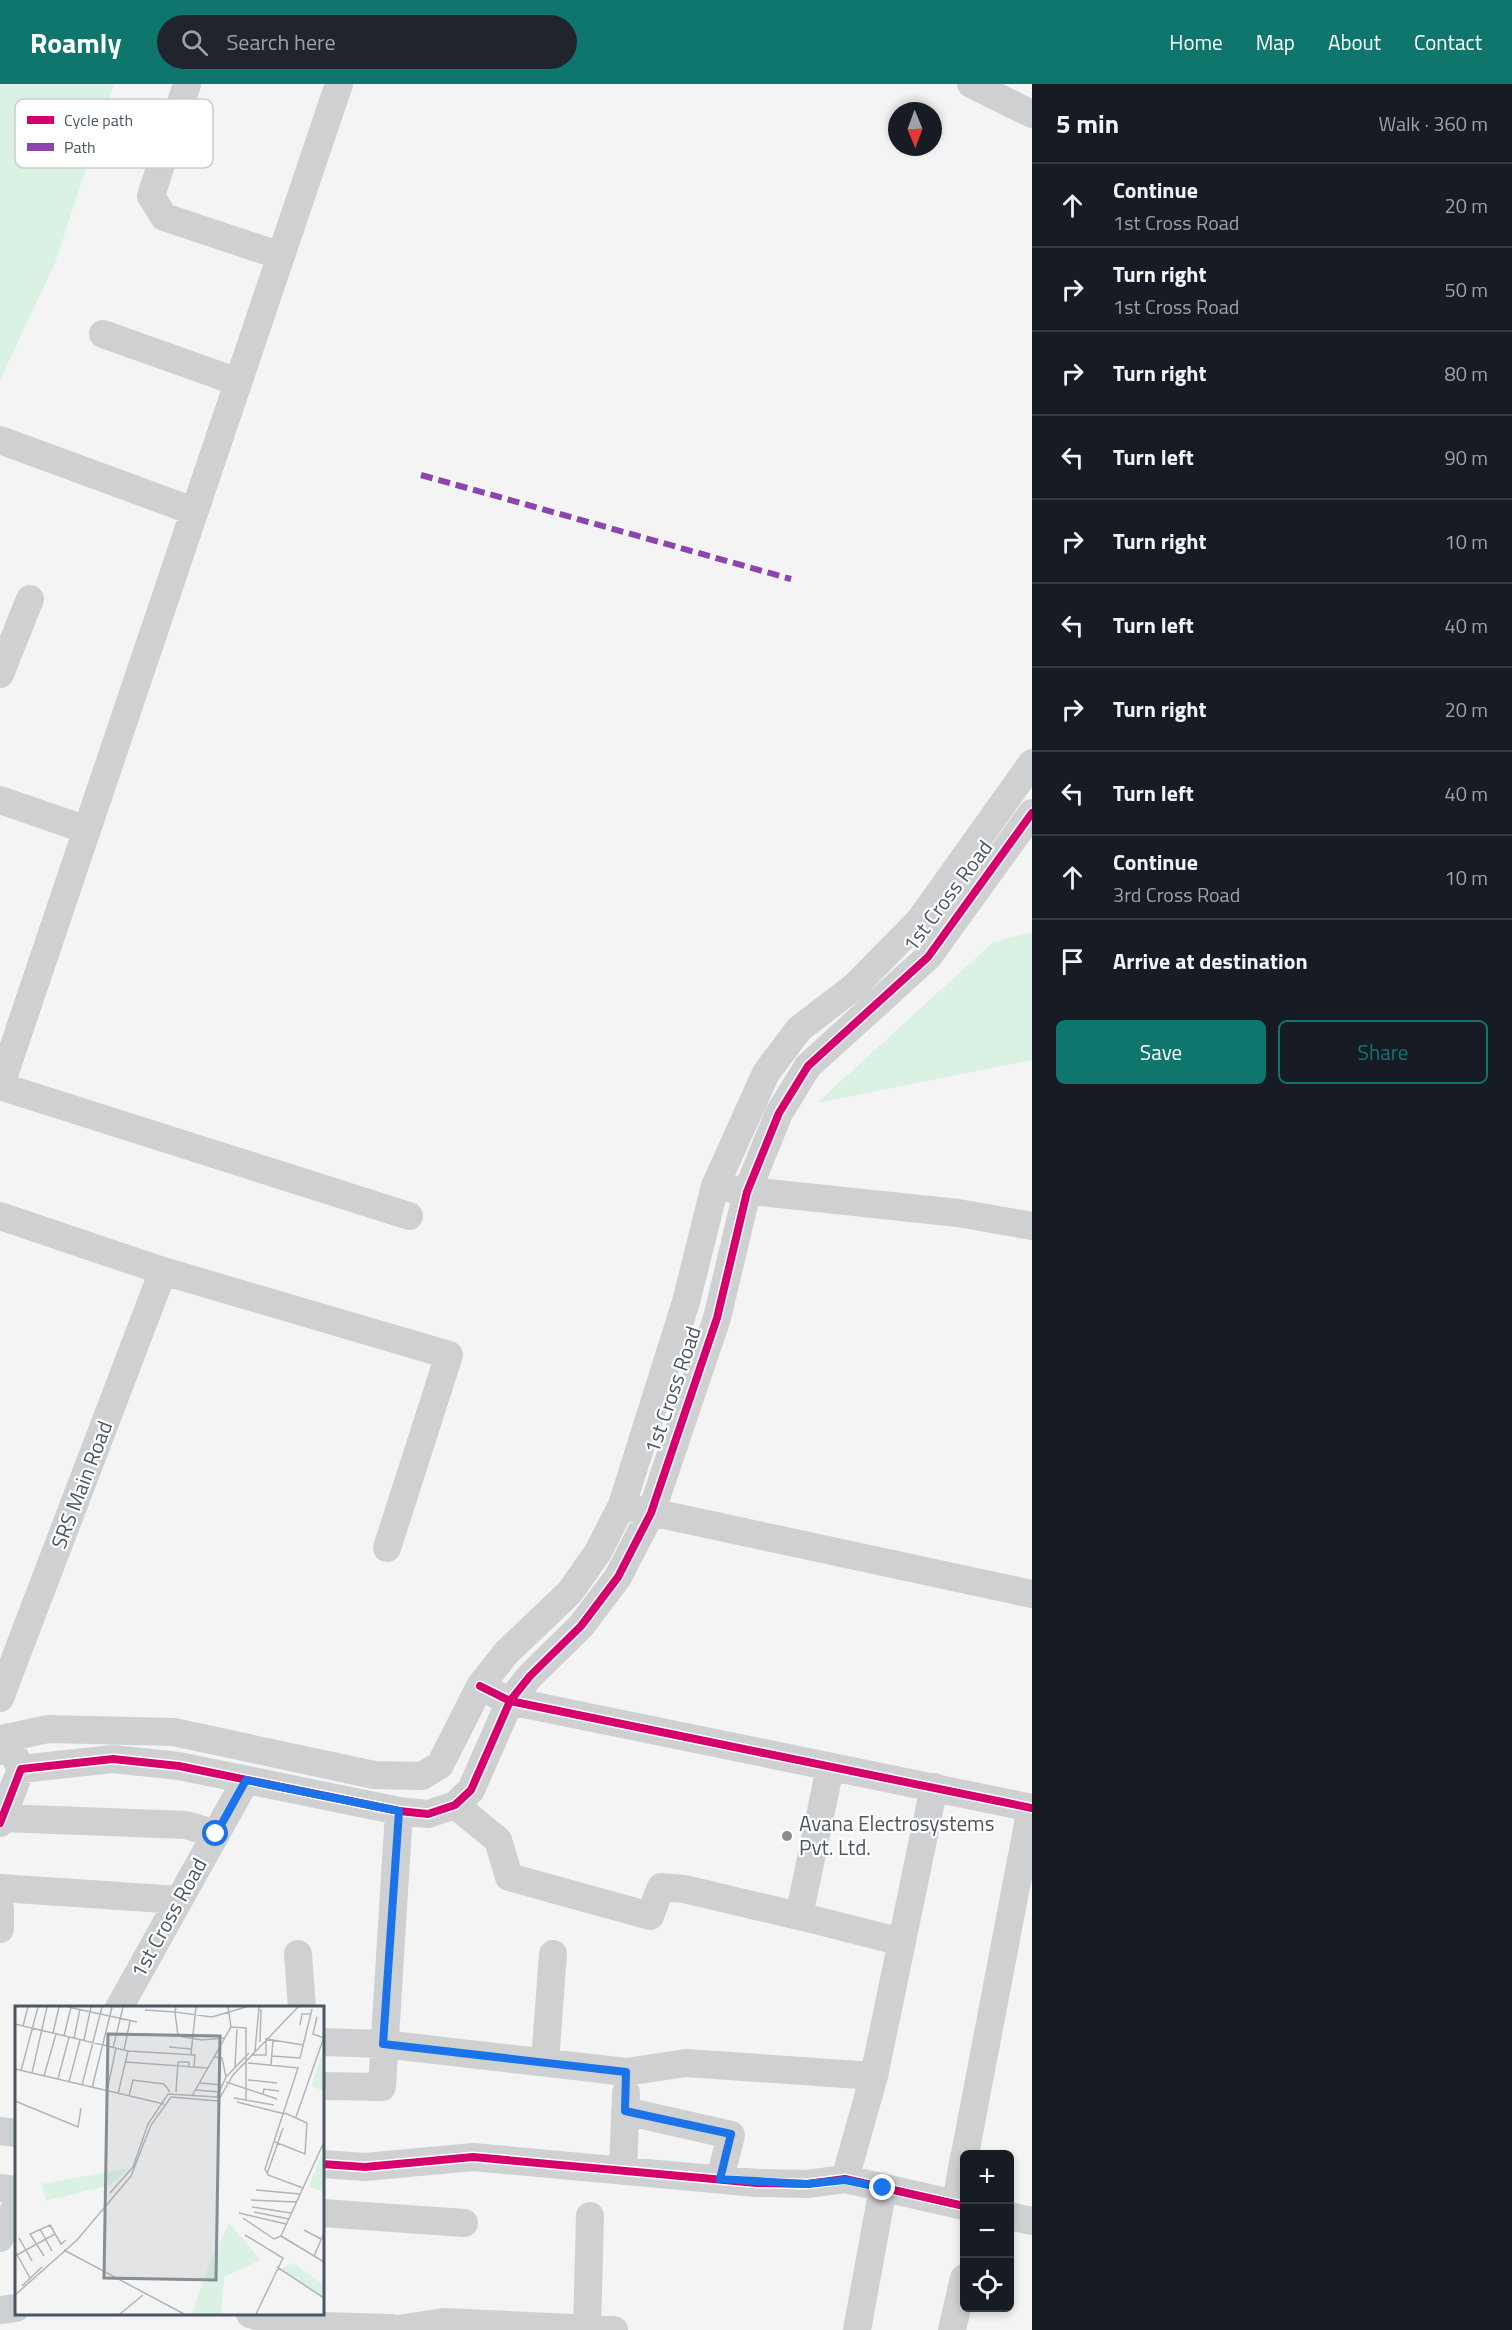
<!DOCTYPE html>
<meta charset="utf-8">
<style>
:root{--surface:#171b24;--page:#20242c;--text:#f1f3f6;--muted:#9ea1a6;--line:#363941;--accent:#0f766e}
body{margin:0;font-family:"Titillium Web",sans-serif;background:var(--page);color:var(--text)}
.controls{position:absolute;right:18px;bottom:18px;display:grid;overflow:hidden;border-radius:9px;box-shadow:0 3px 9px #0003}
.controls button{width:54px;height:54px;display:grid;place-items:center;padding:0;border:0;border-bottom:2px solid var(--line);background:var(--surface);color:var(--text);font:30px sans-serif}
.compass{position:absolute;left:888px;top:18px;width:54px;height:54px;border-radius:50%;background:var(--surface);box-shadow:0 3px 9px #0003;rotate:179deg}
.stop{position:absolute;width:18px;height:18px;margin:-14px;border:4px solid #1a73e8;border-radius:50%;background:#fff}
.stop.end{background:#1a73e8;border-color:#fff;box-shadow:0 2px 6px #0008}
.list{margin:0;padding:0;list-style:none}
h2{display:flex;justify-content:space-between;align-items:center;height:78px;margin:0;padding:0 24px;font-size:26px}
h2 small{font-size:20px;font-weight:400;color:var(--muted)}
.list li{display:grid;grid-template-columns:39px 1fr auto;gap:18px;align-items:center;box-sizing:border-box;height:84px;padding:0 24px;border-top:2px solid var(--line)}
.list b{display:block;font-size:22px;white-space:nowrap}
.list p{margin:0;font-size:20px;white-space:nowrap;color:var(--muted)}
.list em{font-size:20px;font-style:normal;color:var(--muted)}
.actions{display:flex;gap:12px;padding:18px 24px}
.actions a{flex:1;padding:14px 0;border:2px solid var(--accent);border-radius:9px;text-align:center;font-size:21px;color:var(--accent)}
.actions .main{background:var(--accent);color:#fff}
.icon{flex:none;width:33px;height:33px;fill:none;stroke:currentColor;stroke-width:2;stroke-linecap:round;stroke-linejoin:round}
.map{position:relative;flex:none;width:1032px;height:2246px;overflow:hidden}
header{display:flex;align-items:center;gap:36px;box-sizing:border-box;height:84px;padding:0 30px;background:var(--accent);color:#fff}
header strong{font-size:28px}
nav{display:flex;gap:33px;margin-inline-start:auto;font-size:21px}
.search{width:420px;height:54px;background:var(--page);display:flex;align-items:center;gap:15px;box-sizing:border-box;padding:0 21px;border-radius:33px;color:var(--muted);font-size:22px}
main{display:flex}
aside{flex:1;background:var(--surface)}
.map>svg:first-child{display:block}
</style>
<header>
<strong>Roamly</strong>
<div class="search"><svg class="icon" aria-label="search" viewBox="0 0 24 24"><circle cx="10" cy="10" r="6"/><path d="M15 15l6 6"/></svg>Search here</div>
<nav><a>Home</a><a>Map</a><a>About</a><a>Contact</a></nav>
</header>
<main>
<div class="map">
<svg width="1032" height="2246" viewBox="0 0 1032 2246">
<rect width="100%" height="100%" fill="#f4f4f4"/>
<path fill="#d9f2e3" d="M 0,0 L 114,0 L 55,179 L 0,296 Z
M 1032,848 L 1032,976 L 817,1019 L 993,858 Z"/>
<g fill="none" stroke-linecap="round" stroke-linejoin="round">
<path stroke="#ced0d2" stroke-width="28" d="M 187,0 L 151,112 L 164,133 L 281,172
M 971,0 L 1032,30
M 103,250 L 238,298
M 0,356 L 193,427
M 0,590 L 30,515
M 0,716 L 87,746
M 0,1002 L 409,1132
M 0,1003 L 339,0
M 731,1105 L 958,1129 L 1032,1142
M 0,1132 L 163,1187 L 449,1271 L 387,1464
M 632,1424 L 1032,1510
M 495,1610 L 510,1617 L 1032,1724
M 0,1614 L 163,1187
M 0,1667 L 6,1654 L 48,1645 L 174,1648 L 374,1691 L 422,1692 L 440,1681 L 480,1602 L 507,1568 L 570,1508 L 598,1468 L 622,1421 L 686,1218 L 715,1102 L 766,989 L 799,945 L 855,902 L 920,836 L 1032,679
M 21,1685 L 113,1675 L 179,1682 L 399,1727 L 428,1730 L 455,1721 L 471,1706 L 510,1617 L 530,1592 L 581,1542 L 618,1493 L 651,1429 L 717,1234 L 747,1108 L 779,1029 L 808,982 L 928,873 L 1032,729
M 455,1721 L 498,1756 L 509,1793 L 650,1832 L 661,1803 L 684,1805 L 799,1832 L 830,1684
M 2,1734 L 186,1741 L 216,1750
M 0,1739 L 21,1685 L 13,1669
M 0,1804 L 179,1816
M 0,1825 L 0,1845
M 799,1832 L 902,1858
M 298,1870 L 302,1924
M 119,1924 L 246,1696
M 322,1958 L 383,1960 L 626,1988 L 686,1979 L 874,1992
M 545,1978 L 553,1870
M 322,2002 L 382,2003 L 399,1727
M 625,2027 L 731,2051 L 720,2095
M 0,2047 L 16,2049
M 965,2070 L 1031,1724
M 322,2080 L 365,2083 L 473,2073 L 757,2099 L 807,2100 L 845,2095 L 964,2122
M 623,2085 L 626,2009
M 845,2095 L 874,1992 L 934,1703
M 0,2104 L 16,2106
M 956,2119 L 964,2073
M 322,2129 L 464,2139
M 1010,2132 L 1032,2137
M 0,2154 L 16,2122
M 0,2226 L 16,2224
M 250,2230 L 288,2241 L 391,2244
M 587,2244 L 590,2132
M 391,2246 L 444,2238 L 614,2246
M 857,2246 L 883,2104
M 952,2246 L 964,2194"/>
<path stroke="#8e44ad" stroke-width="6" stroke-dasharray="12 6" stroke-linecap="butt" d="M 421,391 L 791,495"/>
<defs>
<path id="cycleway" d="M 480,1602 L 510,1617 L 1032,1724
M 0,1739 L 21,1685 L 113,1675 L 179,1682 L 399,1727 L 428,1730 L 455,1721 L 471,1706 L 510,1617 L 530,1592 L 581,1542 L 618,1493 L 651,1429 L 717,1234 L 747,1108 L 779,1029 L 808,982 L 928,873 L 1032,729
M 322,2080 L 365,2083 L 473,2073 L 757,2099 L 807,2100 L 845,2095 L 964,2122"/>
</defs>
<use href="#cycleway" stroke="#fff" stroke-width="11"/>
<use href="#cycleway" stroke="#d6006c" stroke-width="8"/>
</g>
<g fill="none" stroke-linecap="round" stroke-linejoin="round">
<path stroke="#1a73e8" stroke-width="8" d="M 216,1750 L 246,1696 L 399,1727 L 383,1960 L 626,1988 L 625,2027 L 731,2050 L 720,2095 L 807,2100 L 845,2096 L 883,2104"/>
</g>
<circle fill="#868d94" stroke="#fff" stroke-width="2" cx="787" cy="1752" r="6"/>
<g text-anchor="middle" stroke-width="4.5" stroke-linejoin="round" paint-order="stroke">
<g font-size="21" fill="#4a5661" stroke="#fff">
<text transform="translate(948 812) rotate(-53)" y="7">1st Cross Road</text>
<text transform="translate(673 1306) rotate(-71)" y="7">1st Cross Road</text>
<text transform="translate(82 1401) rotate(-69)" y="7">SRS Main Road</text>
<text transform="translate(169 1834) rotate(-61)" y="7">1st Cross Road</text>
</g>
<g font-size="21" fill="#4a5661" stroke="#fff" text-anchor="start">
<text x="799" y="1747">Avana Electrosystems<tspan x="799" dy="24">Pvt. Ltd.</tspan></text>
</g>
</g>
<g transform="translate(15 1922)">
<rect width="309" height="309" fill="#f4f4f4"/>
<path d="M 309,42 L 309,85 L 296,80 ZM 306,150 L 309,152 L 309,186 L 294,180 ZM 114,162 L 95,179 L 31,195 L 27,178 ZM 214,217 L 246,254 L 209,271 L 206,308 L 177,308 L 195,255 ZM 278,257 L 309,279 L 309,292 L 267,263 Z" fill="#d9f2e3"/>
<path fill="none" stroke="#b0b5b9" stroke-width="1.5" d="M 53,1 L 122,16M 130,4 L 160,6 L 161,1M 302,11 L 298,28 L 309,32M 0,18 L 113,45 L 180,49 L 179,61 L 193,62M 285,19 L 287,8 L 295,8M 8,20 L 13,1M 216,21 L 231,22 L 231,94M 38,27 L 44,1M 127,28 L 163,30 L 160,6 L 197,11 L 231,1M 49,30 L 56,1M 163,30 L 187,34 L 209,32M 59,32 L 65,3M 69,34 L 76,1M 245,36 L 246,3M 154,41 L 176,43M 98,42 L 108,1M 109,44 L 115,15M 240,45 L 244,1M 176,48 L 181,1M 236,49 L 251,49 L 251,33 L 288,39M 257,50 L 285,52 L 297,3M 199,51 L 207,52 L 211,71M 110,56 L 179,61M 233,57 L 283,62 L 250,163 L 253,169 L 288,182M 256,59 L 258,34M 220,61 L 222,23M 0,63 L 149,98M 6,65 L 23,1M 17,67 L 32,1M 29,70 L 41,28M 43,73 L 54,31M 233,74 L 262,77M 54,76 L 65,34M 211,76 L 262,93M 185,77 L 207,79M 67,79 L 87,1M 77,82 L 97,1M 181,84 L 204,86M 92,85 L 101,42M 161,86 L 163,56 L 174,56 L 174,61M 103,88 L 113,45M 248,88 L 249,83 L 264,85M 114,90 L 118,74 L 149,78 L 155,86M 177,90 L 216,21 L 213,1M 219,92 L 259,99M 0,95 L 63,121 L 66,102M 222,96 L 270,108M 281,111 L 309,31M 260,136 L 290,148 L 292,117 L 270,107M 252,168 L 268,122M 241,184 L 285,188M 95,187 L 118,161 L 133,118 L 153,88 L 202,91 L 211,71 L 234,47M 236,194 L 282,196M 237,201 L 276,207M 239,206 L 274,213M 224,207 L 271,218M 228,212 L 259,233 L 266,230M 25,223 L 37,245M 289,224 L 306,233M 230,229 L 268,252 L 241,308M 266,230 L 309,136M 266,230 L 309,256M 4,232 L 17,255M 49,244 L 169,308M 0,245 L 15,272M 0,250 L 40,228M 29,250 L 15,228 L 35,219 L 46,238 L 51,234M 299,250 L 309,227M 262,261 L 309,292M 7,280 L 27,261M 0,289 L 62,234 L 116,170 L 136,119 L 156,91 L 203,95 L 218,69 L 283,1M 105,308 L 128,289"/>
<path fill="#868d94" fill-opacity="0.15" stroke="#868d94" stroke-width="3" d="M 93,28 L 205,30 L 201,274 L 89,272 Z"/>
<rect width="309" height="309" fill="none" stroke="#4a5661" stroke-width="3"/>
</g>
<rect x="15" y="15" width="198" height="69" rx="9" fill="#fff" stroke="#c9ccd0" stroke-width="1.5"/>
<rect x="27" y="32" width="27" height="8" fill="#d6006c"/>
<rect x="27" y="59" width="27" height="8" fill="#8e44ad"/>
<g font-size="16" fill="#4a5661">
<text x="64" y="42">Cycle path</text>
<text x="64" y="69">Path</text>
</g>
</svg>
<div class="controls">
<button>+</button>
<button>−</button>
<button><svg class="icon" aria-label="locate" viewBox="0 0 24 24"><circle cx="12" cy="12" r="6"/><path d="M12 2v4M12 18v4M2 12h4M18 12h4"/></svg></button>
</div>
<svg class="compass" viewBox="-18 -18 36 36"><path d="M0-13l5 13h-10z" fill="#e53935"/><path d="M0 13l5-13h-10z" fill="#9ea1a6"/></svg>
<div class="stop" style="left:216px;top:1750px"></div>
<div class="stop end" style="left:883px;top:2104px"></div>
</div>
<aside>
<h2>5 min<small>Walk · 360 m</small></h2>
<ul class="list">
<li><svg class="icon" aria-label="ahead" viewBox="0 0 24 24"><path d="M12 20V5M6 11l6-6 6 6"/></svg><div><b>Continue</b><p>1st Cross Road</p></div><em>20 m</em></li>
<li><svg class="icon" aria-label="right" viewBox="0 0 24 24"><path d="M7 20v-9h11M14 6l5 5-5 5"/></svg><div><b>Turn right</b><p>1st Cross Road</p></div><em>50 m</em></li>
<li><svg class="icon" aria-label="right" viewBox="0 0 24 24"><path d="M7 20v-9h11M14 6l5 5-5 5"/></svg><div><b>Turn right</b></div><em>80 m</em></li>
<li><svg class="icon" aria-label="left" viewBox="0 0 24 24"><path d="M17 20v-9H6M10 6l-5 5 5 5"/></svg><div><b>Turn left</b></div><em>90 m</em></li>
<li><svg class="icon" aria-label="right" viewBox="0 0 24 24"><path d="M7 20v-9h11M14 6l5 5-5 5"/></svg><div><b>Turn right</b></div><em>10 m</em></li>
<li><svg class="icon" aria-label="left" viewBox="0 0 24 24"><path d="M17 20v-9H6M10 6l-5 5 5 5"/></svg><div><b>Turn left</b></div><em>40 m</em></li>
<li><svg class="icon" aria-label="right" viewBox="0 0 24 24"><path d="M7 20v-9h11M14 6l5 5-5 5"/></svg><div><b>Turn right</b></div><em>20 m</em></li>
<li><svg class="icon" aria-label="left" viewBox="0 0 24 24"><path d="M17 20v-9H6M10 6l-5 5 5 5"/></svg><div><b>Turn left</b></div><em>40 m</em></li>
<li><svg class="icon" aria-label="ahead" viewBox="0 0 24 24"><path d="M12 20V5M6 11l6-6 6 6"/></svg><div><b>Continue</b><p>3rd Cross Road</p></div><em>10 m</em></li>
<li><svg class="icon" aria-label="arrive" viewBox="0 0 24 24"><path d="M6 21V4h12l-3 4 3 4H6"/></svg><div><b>Arrive at destination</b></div></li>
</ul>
<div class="actions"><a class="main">Save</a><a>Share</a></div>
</aside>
</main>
